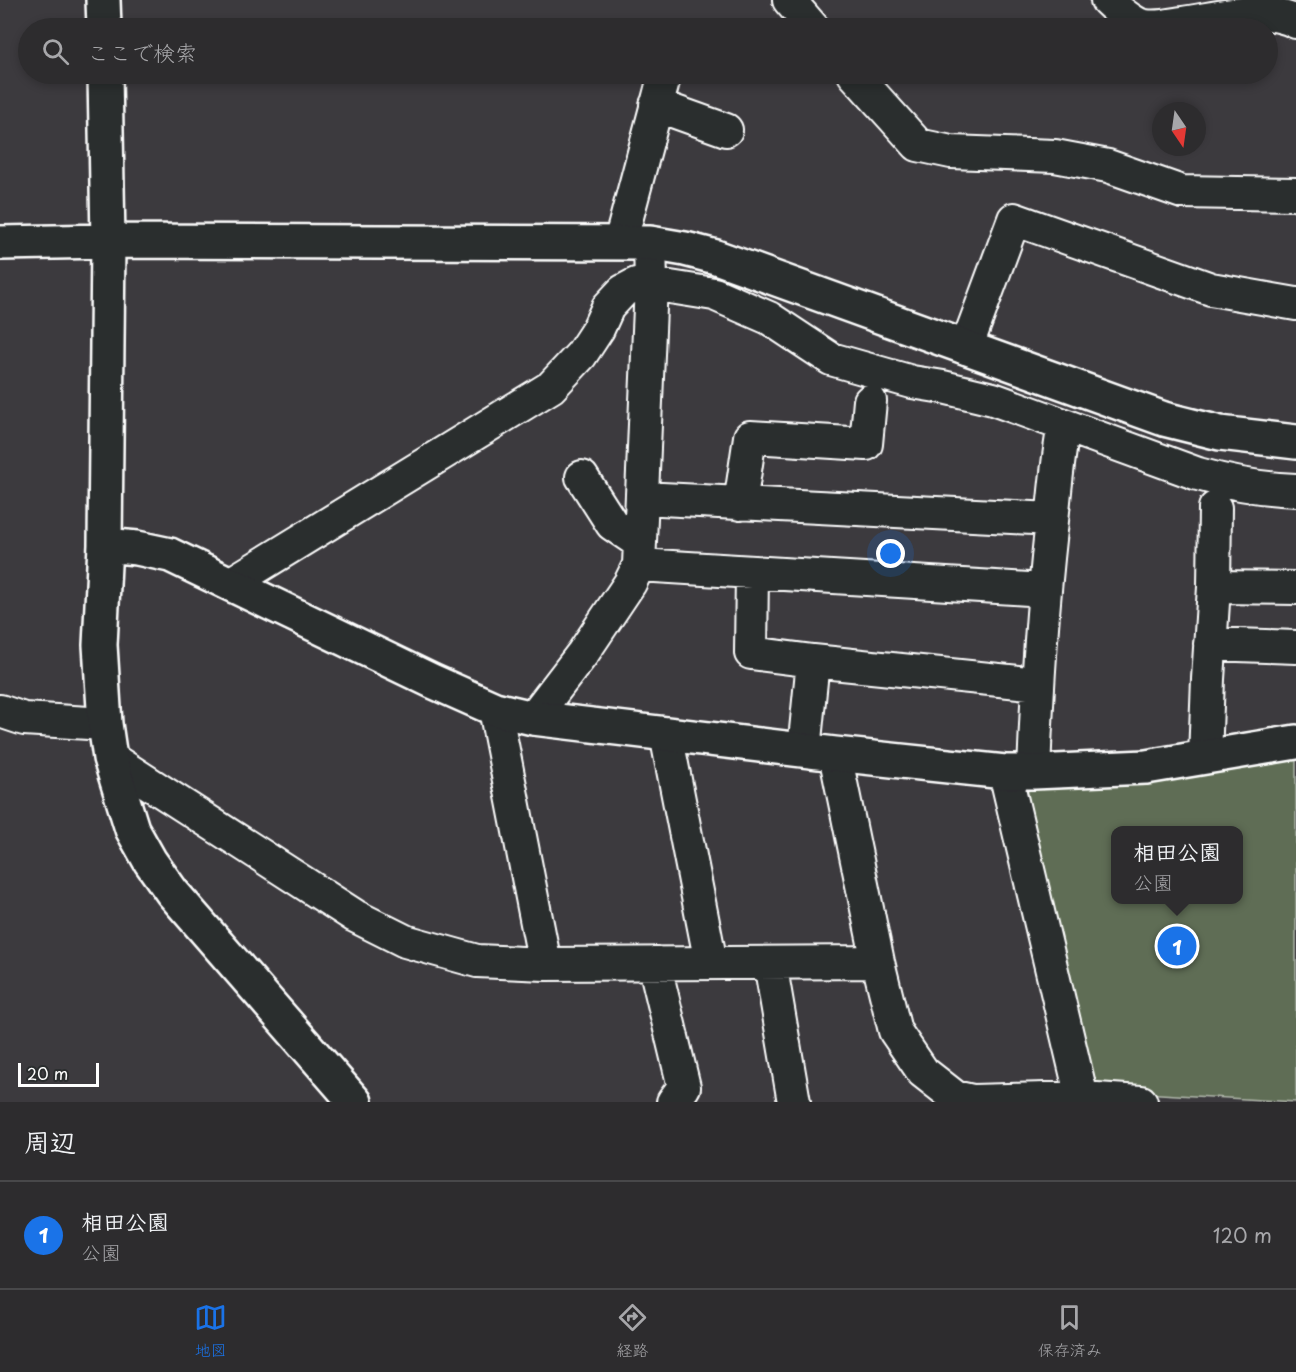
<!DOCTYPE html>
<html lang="ja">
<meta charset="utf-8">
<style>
:root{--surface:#2d2c2e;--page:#353436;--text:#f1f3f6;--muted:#a7a7aa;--line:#48484a;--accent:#1a73e8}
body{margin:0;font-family:"Playpen Sans","Klee One",sans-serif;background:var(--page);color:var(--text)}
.compass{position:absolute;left:1152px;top:102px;width:54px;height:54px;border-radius:50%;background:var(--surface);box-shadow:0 3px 9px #0003;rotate:167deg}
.scale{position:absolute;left:18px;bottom:15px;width:81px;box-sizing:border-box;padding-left:6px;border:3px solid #fff;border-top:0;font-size:16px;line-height:21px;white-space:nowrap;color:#fff;-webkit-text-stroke:4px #2a2d2e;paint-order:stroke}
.you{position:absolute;left:891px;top:554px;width:21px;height:21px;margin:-15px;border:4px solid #fff;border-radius:50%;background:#1a73e8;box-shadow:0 0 0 9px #1a73e833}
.badge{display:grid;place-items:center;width:39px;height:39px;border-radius:50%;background:var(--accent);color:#fff;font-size:20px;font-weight:700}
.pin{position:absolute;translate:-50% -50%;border:3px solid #fff;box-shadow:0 2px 6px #0006}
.popup{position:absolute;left:1111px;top:826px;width:132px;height:78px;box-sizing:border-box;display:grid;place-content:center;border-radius:12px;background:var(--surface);filter:drop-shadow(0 2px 4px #0005);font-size:20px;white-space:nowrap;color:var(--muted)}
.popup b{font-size:22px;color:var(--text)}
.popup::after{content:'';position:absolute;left:50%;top:100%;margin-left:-12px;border:12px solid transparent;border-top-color:var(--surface)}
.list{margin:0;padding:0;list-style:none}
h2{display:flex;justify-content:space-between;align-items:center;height:78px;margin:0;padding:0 24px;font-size:26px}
h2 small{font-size:20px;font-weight:400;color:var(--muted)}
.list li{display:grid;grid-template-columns:39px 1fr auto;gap:18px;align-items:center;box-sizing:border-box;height:108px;padding:0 24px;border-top:2px solid var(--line)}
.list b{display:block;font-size:22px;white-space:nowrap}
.list p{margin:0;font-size:20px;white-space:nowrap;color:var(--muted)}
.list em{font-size:20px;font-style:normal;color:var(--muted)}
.icon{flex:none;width:33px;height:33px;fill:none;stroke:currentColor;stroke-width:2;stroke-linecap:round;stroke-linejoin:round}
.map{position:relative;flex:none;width:1296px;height:1102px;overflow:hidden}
.search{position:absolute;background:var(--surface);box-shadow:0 3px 9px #0003;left:18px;right:18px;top:18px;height:66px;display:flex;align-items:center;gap:15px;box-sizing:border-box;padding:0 21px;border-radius:33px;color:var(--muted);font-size:22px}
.sheet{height:186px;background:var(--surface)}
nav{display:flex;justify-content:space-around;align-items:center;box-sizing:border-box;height:84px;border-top:2px solid var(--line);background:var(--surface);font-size:16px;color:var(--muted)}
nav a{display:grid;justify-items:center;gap:3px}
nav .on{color:var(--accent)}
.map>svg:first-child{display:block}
</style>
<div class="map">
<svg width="1296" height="1102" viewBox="0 0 1296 1102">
<rect width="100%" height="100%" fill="#3c3a3e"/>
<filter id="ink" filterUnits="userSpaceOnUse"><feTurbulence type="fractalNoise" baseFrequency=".0167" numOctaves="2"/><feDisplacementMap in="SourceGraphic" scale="12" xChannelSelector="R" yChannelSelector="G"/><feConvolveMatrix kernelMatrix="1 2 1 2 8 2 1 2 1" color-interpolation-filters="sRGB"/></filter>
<g filter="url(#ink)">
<path fill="#5f6d54" stroke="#afb6aa" stroke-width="1.5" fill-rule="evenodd" d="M 1296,757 L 1296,1102 L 1093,1090 L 1025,792 L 1040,786 ZM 1116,830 L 1238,830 L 1238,900 L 1116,900 Z"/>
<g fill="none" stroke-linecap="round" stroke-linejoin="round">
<defs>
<path id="minor" d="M 789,0 L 813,28
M 1107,0 C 1115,8 1134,25 1145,26 C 1156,28 1170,25 1182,23 C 1219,18 1261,5 1296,22
M 854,74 L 918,145 L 951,152 L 1055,156 L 1108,166 L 1182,192 L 1296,194
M 656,105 L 726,130
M 620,243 L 665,74
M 966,348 L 1014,219 L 1211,289 L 1296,304
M 582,477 L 612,524 L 640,543
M 642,498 L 1052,519
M 740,504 L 750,437 L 866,444 L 870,401
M 1215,508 L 1214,587 L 1296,588
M 639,565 L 1044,590
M 752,572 L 751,653 L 813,661
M 230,584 L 551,387 L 581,355 L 598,329 L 608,307 L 623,291 L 636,284 L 651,284 L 714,294 L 769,318 L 831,359 L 912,382 L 943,387 L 993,399 L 1198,474 C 1230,483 1262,489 1296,490
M 1210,644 L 1296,647
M 495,709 L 545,964
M 0,711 L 24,719 L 105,724
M 533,718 L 583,653 L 630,583 L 639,565 L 651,284 L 650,243
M 666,734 L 711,963
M 804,750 L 813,661 L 1038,684
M 835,754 L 878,962 L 895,1031 L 923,1072 L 955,1097 L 973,1101 L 1082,1098 L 1141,1102
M 1205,757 L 1208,679 L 1214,587
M 110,758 L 355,916 L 405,941 L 477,961 L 545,964 L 878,962
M 1005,772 L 1082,1098
M 1034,772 C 1037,691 1042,610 1051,530 C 1055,495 1057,460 1064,426
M 656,963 L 658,979 L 684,1087 L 673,1102
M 770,963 L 794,1102"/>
<path id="tertiary" d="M 103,0 L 104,28
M 105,74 L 108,241 L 105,545 L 100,645 L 105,724 L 110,758 L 132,829 L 150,861 L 172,892 L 355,1102
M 0,243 L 108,241 L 650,243 L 685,249 L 716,257 L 1164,419 L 1220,433 L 1296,442
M 105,545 L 137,548 L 170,555 L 432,681 L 495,709 L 533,718 L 835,754 L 1005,772 L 1034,772 L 1146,767 L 1296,742"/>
</defs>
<use href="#minor" stroke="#fff" stroke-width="36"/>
<use href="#tertiary" stroke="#fff" stroke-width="38"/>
<use href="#minor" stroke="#2a2d2e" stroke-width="32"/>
<use href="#tertiary" stroke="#2a2d2e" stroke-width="33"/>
</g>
</g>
</svg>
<svg class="compass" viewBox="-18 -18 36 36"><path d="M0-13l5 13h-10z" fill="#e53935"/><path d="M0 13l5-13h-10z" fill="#a7a7aa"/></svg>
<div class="scale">20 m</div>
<div class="you"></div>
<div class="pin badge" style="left:1177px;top:946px">1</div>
<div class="popup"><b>相田公園</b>公園</div>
<div class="search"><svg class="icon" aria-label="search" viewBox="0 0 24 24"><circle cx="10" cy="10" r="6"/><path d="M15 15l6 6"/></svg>ここで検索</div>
</div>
<section class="sheet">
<h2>周辺<small></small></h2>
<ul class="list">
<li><span class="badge">1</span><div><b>相田公園</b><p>公園</p></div><em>120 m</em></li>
</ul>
</section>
<nav>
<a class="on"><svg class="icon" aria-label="map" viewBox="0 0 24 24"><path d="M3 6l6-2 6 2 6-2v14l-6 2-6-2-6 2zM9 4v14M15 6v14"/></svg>地図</a>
<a><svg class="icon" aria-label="directions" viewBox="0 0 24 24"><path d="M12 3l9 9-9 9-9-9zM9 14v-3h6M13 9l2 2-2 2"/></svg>経路</a>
<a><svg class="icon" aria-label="saved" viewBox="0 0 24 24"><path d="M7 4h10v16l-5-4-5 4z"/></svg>保存済み</a>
</nav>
